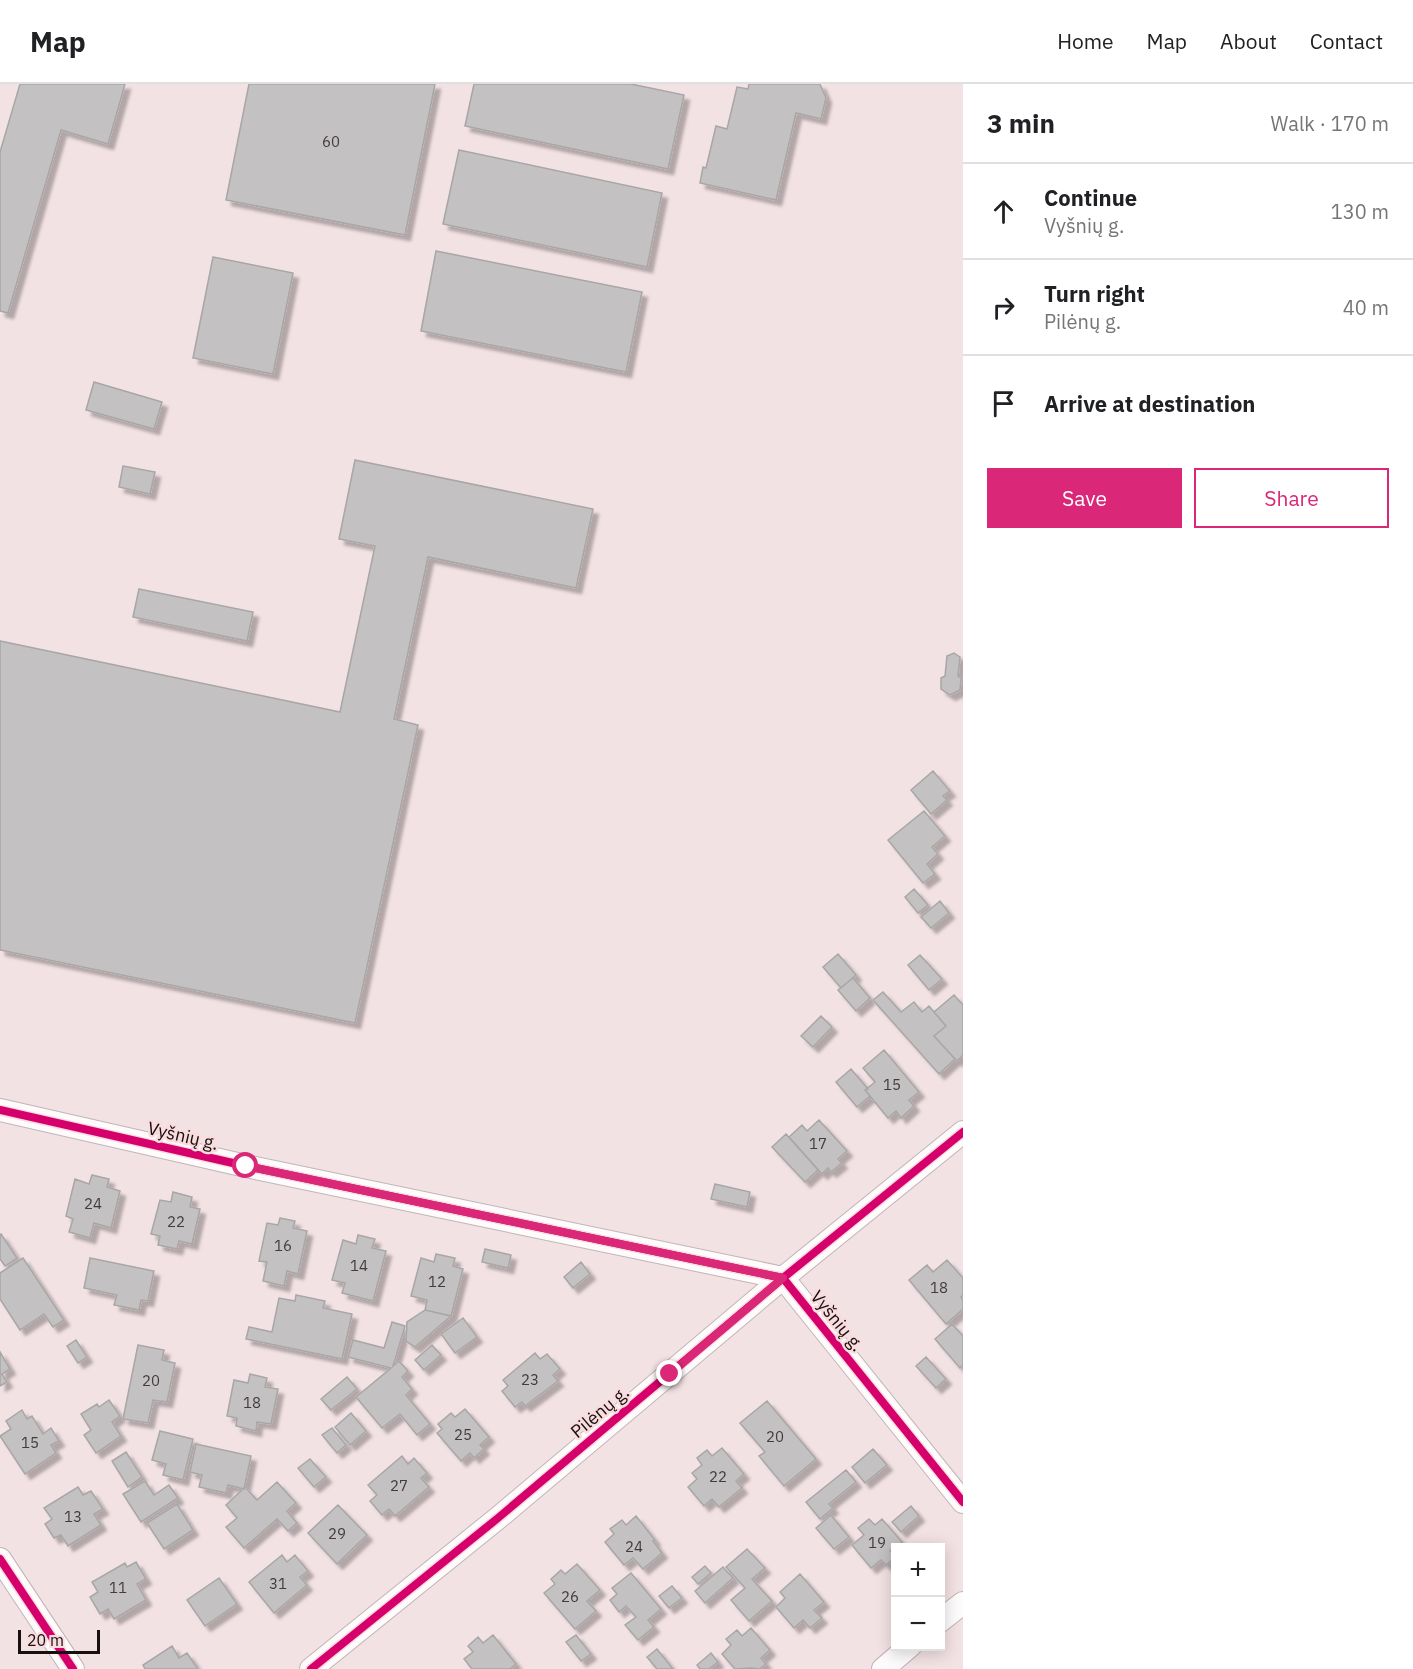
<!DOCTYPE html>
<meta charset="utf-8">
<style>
:root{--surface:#fff;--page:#f2f2f2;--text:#202124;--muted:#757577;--line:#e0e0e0;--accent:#db2777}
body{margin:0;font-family:"IBM Plex Sans",sans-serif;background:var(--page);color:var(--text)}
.controls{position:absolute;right:18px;bottom:18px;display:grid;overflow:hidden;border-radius:0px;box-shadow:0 3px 15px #0003}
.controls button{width:54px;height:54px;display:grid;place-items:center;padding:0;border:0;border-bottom:2px solid var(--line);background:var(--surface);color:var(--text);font:30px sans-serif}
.scale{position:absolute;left:18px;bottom:15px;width:82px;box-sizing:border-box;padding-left:6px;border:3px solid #190f10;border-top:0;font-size:16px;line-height:21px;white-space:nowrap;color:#190f10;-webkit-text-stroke:4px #f9dcde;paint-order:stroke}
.stop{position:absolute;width:18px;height:18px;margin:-14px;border:4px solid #db2777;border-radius:50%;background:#fff}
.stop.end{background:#db2777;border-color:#fff;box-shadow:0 2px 6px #0008}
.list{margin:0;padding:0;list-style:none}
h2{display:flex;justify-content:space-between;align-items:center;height:78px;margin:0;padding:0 24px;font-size:26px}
h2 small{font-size:20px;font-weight:400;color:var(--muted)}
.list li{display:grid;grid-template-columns:39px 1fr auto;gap:18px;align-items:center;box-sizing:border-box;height:96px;padding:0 24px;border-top:2px solid var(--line)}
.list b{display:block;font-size:22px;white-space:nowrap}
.list p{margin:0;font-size:20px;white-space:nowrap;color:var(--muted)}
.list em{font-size:20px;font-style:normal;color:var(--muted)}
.actions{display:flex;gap:12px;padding:18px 24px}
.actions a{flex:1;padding:14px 0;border:2px solid var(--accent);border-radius:0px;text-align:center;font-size:21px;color:var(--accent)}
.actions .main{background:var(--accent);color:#fff}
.icon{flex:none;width:33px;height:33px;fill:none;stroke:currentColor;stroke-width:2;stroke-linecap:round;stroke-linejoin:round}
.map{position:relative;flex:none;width:963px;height:1585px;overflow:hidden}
header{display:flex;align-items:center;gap:36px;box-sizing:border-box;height:84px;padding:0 30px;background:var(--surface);border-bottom:2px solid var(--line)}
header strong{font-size:28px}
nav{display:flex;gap:33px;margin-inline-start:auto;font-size:21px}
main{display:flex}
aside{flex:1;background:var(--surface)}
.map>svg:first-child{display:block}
</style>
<header>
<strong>Map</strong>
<nav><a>Home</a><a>Map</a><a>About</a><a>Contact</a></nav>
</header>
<main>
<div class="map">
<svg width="963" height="1585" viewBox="0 0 963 1585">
<defs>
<filter id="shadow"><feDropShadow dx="5.5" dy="5.5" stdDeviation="1.5" flood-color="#0004"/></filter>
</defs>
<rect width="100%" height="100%" fill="#f3e2e4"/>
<path fill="#c3c1c1" stroke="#a8a6a6" stroke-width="1.5" filter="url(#shadow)" d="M 20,0 L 125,0 L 108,60 L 61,46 L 8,229 L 0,227 L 0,68 Z
M 249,0 L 435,0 L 405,151 L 226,116 Z
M 474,0 L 631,0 L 684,11 L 668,85 L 465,42 Z
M 749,0 L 820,0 L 826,14 L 821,35 L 796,29 L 776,116 L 700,99 L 703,83 L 706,84 L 716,42 L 727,45 L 737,3 L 748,5 Z
M 459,66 L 662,109 L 647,183 L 443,140 Z
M 436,167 L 642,208 L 626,288 L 421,247 Z
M 213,173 L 293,189 L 273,290 L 193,274 Z
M 94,298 L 162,318 L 154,345 L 86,326 Z
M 355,376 L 593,425 L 576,504 L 428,473 L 394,635 L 418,641 L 355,939 L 0,866 L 0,557 L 340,628 L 375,462 L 339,455 Z
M 123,382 L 155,388 L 150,410 L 119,403 Z
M 139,505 L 253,528 L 247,557 L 133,533 Z
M 954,569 L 960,573 L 958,592 L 961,594 L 960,606 L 950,611 L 941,605 L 941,594 L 945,592 L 947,572 Z
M 933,687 L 950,707 L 943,712 L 947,716 L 931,730 L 911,706 Z
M 924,727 L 945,752 L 932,763 L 938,770 L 927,780 L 935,790 L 923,799 L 888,756 Z
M 914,805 L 928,821 L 918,829 L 905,813 Z
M 940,817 L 949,829 L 931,844 L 921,833 Z
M 838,870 L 856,891 L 841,904 L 823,883 Z
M 920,871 L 942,895 L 929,906 L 908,881 Z
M 853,894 L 870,914 L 856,927 L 838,906 Z
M 883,908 L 901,928 L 914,918 L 922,928 L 929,922 L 946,942 L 934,952 L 955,975 L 939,990 L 873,916 Z
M 954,911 L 963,921 L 963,971 L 957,977 L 934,952 L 946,942 L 934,928 Z
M 821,932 L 832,943 L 813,963 L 801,952 Z
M 884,966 L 919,1008 L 909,1016 L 914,1022 L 901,1034 L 896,1027 L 888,1034 L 865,1006 L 875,998 L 863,984 Z
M 851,985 L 868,1005 L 865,1006 L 870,1012 L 857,1023 L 836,998 Z
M 819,1036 L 847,1067 L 838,1075 L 842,1079 L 831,1088 L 828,1084 L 822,1090 L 789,1053 L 802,1041 L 807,1047 Z
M 786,1050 L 818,1086 L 805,1098 L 772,1063 Z
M 92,1091 L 109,1095 L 107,1103 L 120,1107 L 111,1144 L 94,1139 L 90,1154 L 69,1148 L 73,1135 L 66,1132 L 75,1095 L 89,1100 Z
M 715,1100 L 750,1108 L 747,1123 L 711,1115 Z
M 173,1108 L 192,1113 L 190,1123 L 200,1125 L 192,1160 L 179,1157 L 177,1165 L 158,1161 L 160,1152 L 151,1150 L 160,1116 L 171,1118 Z
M 280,1134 L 295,1137 L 293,1144 L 307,1147 L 298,1190 L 287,1187 L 284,1202 L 263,1197 L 267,1178 L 259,1177 L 267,1139 L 278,1141 Z
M 1,1150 L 17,1174 L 5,1182 L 0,1175 L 0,1151 Z
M 358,1151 L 375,1155 L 372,1164 L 386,1167 L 373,1217 L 342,1209 L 345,1199 L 332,1196 L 343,1156 L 356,1160 Z
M 485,1165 L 511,1171 L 508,1184 L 482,1178 Z
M 436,1170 L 455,1174 L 453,1182 L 463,1185 L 451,1232 L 425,1226 L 427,1216 L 411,1212 L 421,1174 L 434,1178 Z
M 23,1174 L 64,1236 L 53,1243 L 44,1230 L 20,1246 L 0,1215 L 0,1189 Z
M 90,1174 L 154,1187 L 148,1217 L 141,1216 L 139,1226 L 114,1221 L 117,1211 L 84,1204 Z
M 947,1176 L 963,1194 L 963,1211 L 961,1213 L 963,1216 L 963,1225 L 946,1240 L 909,1196 L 927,1181 L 933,1188 Z
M 581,1178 L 590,1190 L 573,1204 L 564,1193 Z
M 296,1211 L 325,1217 L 323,1224 L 352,1230 L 342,1275 L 246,1255 L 249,1243 L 272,1248 L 279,1214 L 295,1217 Z
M 425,1226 L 451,1232 L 415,1263 L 406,1257 L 407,1238 Z
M 463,1234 L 477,1253 L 455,1269 L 441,1250 Z
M 392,1238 L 405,1242 L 393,1282 L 399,1277 L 408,1287 L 402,1293 L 412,1305 L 406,1311 L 430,1340 L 417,1351 L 400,1330 L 382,1344 L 356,1313 L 391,1284 L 348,1273 L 353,1256 L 384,1264 Z
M 952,1240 L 963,1252 L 963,1281 L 960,1284 L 935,1255 Z
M 76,1256 L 87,1273 L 78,1279 L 67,1262 Z
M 138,1261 L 164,1266 L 162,1276 L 175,1279 L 167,1318 L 153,1316 L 148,1339 L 123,1335 Z
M 432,1261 L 441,1271 L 424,1286 L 415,1276 Z
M 0,1268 L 10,1285 L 2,1290 L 7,1298 L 0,1302 Z
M 535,1269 L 540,1275 L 547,1270 L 560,1285 L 553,1291 L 558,1297 L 525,1322 L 522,1318 L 515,1323 L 502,1307 L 508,1302 L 503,1296 Z
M 926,1273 L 946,1295 L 936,1304 L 916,1282 Z
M 250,1290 L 267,1294 L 265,1303 L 278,1305 L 271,1340 L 257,1338 L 256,1347 L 236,1342 L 237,1334 L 227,1332 L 234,1296 L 248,1299 Z
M 347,1293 L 357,1305 L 331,1326 L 321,1315 Z
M 109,1316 L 120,1332 L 112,1338 L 121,1352 L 96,1369 L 84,1351 L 91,1346 L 81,1330 L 97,1320 L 99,1323 Z
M 767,1317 L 816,1375 L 784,1402 L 759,1372 L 765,1368 L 740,1339 Z
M 465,1325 L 489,1353 L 480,1361 L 484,1365 L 474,1374 L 470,1369 L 461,1377 L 437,1349 L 442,1345 L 438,1340 L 451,1329 L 455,1333 Z
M 22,1326 L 27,1335 L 32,1332 L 43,1350 L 51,1344 L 59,1357 L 51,1361 L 56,1369 L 25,1390 L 0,1352 L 11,1345 L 6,1337 Z
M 351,1329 L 366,1347 L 350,1361 L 335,1343 Z
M 332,1344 L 346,1361 L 337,1369 L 322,1351 Z
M 160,1347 L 193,1355 L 183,1396 L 163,1391 L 166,1380 L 152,1376 Z
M 196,1360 L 251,1372 L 244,1405 L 228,1401 L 226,1409 L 199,1403 L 202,1391 L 190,1388 Z
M 722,1364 L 744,1390 L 736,1397 L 742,1404 L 719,1423 L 712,1415 L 704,1422 L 688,1403 L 697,1395 L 692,1389 L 702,1381 L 697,1374 L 707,1366 L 712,1372 Z
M 873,1365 L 887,1381 L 865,1399 L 852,1383 Z
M 126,1368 L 142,1393 L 128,1403 L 112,1377 Z
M 402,1372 L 408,1380 L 414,1374 L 427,1389 L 421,1394 L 429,1403 L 395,1432 L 389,1425 L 382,1431 L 370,1417 L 377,1411 L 368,1401 Z
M 310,1375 L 326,1393 L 314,1403 L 298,1384 Z
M 846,1386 L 856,1398 L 829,1420 L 833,1424 L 820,1435 L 806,1418 Z
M 145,1397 L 154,1411 L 169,1401 L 178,1414 L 141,1438 L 123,1410 Z
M 277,1398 L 296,1419 L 287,1427 L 297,1439 L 288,1447 L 277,1435 L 244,1464 L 226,1443 L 237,1434 L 226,1421 L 245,1403 L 257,1416 Z
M 78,1403 L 83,1411 L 91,1407 L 103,1425 L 94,1430 L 101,1441 L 68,1462 L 61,1451 L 54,1454 L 45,1440 L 52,1435 L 44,1424 Z
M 177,1420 L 193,1446 L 164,1465 L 147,1439 Z
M 338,1421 L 367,1451 L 337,1480 L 308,1449 Z
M 911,1422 L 919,1432 L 901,1448 L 892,1438 Z
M 831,1431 L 849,1453 L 834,1465 L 816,1444 Z
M 636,1432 L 655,1456 L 653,1457 L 662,1469 L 643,1485 L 633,1474 L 624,1481 L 605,1458 L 614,1450 L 610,1445 L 622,1436 L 626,1441 Z
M 869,1435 L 875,1441 L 882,1435 L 902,1458 L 890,1467 L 895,1473 L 886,1481 L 881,1476 L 871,1484 L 852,1461 L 864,1451 L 858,1444 Z
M 747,1465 L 765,1484 L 752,1495 L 772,1517 L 749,1537 L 731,1516 L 745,1504 L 726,1483 Z
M 282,1471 L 287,1478 L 295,1471 L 308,1487 L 300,1493 L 307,1501 L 274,1529 L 249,1498 Z
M 136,1478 L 146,1495 L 137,1500 L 146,1516 L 114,1535 L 108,1525 L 100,1530 L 90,1513 L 98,1508 L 92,1498 L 125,1479 L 127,1483 Z
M 577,1480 L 600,1506 L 587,1517 L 596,1527 L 575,1545 L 544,1509 L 555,1500 L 551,1495 L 561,1486 L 565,1490 Z
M 705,1482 L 711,1489 L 698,1500 L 692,1493 Z
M 723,1483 L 733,1494 L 705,1519 L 695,1507 Z
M 631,1489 L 661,1525 L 648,1536 L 654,1543 L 638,1556 L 625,1541 L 636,1533 L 626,1522 L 619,1528 L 610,1516 L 617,1510 L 612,1504 Z
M 800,1490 L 824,1518 L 814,1526 L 822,1534 L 810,1544 L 803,1536 L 794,1544 L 776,1523 L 785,1514 L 780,1508 Z
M 219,1494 L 237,1520 L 205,1542 L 187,1516 Z
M 672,1502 L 682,1514 L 669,1524 L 659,1512 Z
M 751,1544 L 770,1566 L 761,1574 L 766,1580 L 760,1585 L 750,1584 L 735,1585 L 722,1570 L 731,1561 L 726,1555 L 737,1546 L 742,1552 Z
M 493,1551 L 516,1580 L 510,1585 L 472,1585 L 464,1575 L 473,1568 L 468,1562 L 478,1553 L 483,1559 Z
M 576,1551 L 591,1570 L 581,1577 L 566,1558 Z
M 172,1562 L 179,1574 L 187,1569 L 198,1585 L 145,1585 L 143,1581 Z
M 657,1565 L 673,1585 L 657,1585 L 647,1573 Z
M 711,1569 L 718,1578 L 709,1585 L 700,1585 L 697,1581 Z"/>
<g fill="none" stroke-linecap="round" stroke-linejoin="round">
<defs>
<path id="minor" d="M 0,1026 L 246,1082 L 783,1194 L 963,1418
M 0,1475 L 73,1585
M 940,1537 L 963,1519
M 311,1585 L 498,1434 L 783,1194 L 963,1048
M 883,1585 L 910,1562"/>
</defs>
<use href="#minor" stroke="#c2b4b6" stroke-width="24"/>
<use href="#minor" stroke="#fdfbfb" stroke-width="22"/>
<defs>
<path id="cycleway" d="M 0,1026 L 246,1082 L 783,1194 L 963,1418
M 0,1475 L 73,1585
M 311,1585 L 498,1434 L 783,1194 L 963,1048"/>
</defs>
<use href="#cycleway" stroke="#f9dcde" stroke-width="11"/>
<use href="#cycleway" stroke="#d6006c" stroke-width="8"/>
</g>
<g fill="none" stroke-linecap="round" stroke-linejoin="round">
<path stroke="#db2777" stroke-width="8" d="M 246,1082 L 783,1194 L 670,1290"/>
</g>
<g text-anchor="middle" stroke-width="5" stroke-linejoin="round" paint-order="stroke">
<g font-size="15" fill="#443c3c">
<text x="331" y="63">60</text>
<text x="892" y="1006">15</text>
<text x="818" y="1065">17</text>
<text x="93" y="1125">24</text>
<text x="176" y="1143">22</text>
<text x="283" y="1167">16</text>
<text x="359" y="1187">14</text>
<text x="437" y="1203">12</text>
<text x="939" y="1209">18</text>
<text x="530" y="1301">23</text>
<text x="151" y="1302">20</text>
<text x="252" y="1324">18</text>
<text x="463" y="1356">25</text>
<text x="775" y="1358">20</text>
<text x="30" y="1364">15</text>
<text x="718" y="1398">22</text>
<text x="399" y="1407">27</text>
<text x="73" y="1438">13</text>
<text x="337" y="1455">29</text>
<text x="877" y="1464">19</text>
<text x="634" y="1468">24</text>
<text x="278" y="1505">31</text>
<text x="118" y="1509">11</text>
<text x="570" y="1518">26</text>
</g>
<g font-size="18" fill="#190f10" stroke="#f9dcde">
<text transform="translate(183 1052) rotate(13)" y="6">Vyšnių g.</text>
<text transform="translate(837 1237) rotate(51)" y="6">Vyšnių g.</text>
<text transform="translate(600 1328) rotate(-40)" y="6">Pilėnų g.</text>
</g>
</g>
</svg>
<div class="controls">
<button>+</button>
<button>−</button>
</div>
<div class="scale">20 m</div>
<div class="stop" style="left:246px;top:1082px"></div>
<div class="stop end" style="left:670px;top:1290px"></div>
</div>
<aside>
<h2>3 min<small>Walk · 170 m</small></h2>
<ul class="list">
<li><svg class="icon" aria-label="ahead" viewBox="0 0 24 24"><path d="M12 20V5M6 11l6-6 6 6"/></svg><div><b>Continue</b><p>Vyšnių g.</p></div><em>130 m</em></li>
<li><svg class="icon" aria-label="right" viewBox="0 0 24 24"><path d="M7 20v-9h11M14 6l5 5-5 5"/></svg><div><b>Turn right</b><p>Pilėnų g.</p></div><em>40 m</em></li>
<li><svg class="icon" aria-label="arrive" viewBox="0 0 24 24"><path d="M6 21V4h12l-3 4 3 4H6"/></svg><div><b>Arrive at destination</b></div></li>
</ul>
<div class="actions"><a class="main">Save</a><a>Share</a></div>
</aside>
</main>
